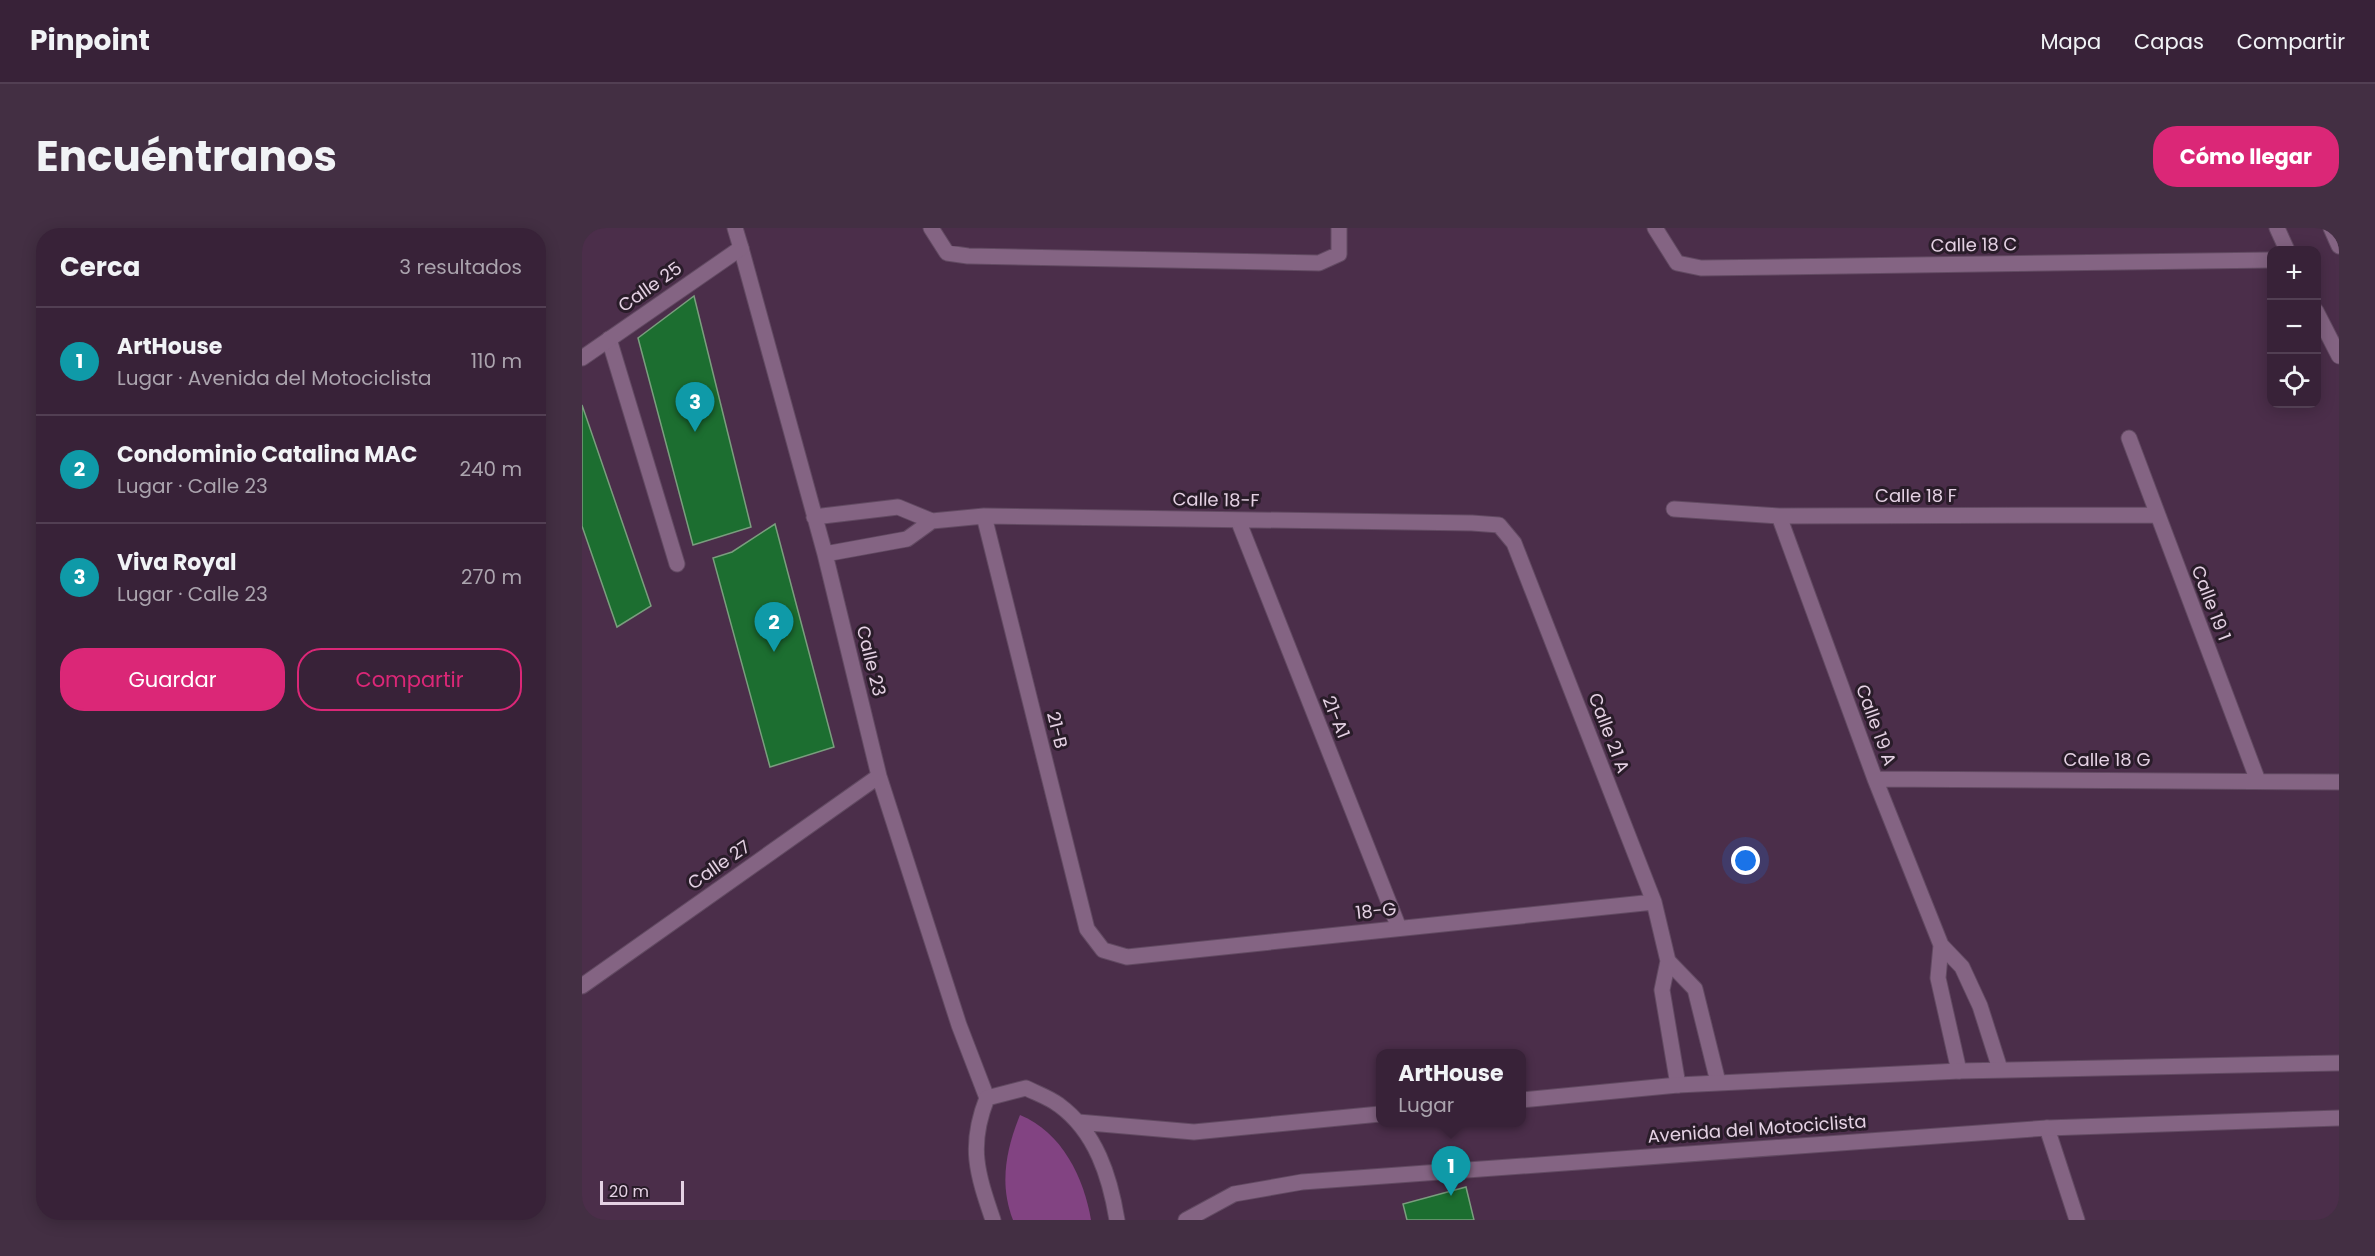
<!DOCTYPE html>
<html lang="es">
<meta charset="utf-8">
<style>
:root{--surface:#382238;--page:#432f43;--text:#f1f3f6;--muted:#aba4ae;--line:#523f53;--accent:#db2777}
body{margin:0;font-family:Poppins,sans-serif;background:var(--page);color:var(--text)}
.controls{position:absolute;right:18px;top:18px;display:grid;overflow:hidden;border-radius:12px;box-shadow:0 3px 15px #0003}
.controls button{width:54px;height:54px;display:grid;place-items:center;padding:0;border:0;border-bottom:2px solid var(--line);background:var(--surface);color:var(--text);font:30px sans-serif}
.scale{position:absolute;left:18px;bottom:15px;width:84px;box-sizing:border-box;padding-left:6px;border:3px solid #e4d1e3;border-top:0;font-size:16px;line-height:21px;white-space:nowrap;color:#e4d1e3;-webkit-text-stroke:4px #291c29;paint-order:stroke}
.you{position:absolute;left:1164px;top:633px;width:21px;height:21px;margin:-15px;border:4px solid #fff;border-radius:50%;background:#1a73e8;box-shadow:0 0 0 9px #1a73e833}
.badge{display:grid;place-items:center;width:39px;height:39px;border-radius:50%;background:var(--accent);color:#fff;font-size:20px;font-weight:700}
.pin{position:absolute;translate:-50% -50px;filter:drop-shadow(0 2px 3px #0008)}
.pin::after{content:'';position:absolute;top:32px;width:21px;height:18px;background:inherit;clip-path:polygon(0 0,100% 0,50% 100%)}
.popup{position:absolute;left:794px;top:821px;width:150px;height:78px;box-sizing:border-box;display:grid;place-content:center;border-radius:12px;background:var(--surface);filter:drop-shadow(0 2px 4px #0005);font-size:20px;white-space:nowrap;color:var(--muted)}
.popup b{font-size:22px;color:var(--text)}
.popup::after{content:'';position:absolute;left:50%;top:100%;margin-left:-12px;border:12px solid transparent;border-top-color:var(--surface)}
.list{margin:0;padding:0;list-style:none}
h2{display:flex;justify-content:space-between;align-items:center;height:78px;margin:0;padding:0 24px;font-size:26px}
h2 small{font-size:20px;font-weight:400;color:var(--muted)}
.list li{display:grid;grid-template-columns:39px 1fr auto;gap:18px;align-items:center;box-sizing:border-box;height:108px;padding:0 24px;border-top:2px solid var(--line)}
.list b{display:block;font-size:22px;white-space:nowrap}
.list p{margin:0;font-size:20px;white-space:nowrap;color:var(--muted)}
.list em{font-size:20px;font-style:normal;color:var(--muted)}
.actions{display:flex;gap:12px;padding:18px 24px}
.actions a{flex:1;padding:14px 0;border:2px solid var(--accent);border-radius:24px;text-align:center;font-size:21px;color:var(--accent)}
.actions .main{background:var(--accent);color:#fff}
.icon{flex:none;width:33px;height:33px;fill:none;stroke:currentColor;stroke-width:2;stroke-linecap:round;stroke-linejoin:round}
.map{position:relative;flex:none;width:1757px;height:992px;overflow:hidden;border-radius:24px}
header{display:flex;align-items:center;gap:36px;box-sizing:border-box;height:84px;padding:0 30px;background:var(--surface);border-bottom:2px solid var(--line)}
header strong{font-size:28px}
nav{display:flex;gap:33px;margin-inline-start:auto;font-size:21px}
.intro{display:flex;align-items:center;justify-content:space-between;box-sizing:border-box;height:144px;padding:0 36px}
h1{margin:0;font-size:42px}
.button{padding:15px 27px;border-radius:24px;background:var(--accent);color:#fff;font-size:21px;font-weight:700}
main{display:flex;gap:36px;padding:0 36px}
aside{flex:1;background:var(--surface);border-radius:24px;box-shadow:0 3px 15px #0003}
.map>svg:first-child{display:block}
</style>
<header>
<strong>Pinpoint</strong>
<nav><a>Mapa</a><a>Capas</a><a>Compartir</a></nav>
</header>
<div class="intro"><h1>Encuéntranos</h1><a class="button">Cómo llegar</a></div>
<main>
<aside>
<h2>Cerca<small>3 resultados</small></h2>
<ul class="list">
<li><span class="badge" style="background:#0f9aa8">1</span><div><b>ArtHouse</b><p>Lugar · Avenida del Motociclista</p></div><em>110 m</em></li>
<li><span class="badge" style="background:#0f9aa8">2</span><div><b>Condominio Catalina MAC</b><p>Lugar · Calle 23</p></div><em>240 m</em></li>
<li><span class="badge" style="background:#0f9aa8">3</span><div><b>Viva Royal</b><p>Lugar · Calle 23</p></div><em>270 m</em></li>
</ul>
<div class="actions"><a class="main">Guardar</a><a>Compartir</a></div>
</aside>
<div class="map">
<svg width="1757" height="992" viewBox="0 0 1757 992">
<rect width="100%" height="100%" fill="#4b2e4a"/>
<path fill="#824382" d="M 438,887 C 480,904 502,950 509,992 L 431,992 C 417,956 424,922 438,887 Z"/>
<path fill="#1c6e30" stroke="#7a9e7e" stroke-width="1.5" d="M 112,68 L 169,299 L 111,317 L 56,110 Z
M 0,177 L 69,378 L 35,399 L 0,298 Z
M 193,296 L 252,519 L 188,539 L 131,330 L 150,324 Z
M 884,959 L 892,992 L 825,992 L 821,976 Z"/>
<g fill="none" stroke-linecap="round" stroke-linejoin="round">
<defs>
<path id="street" d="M 349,0 L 365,25 L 386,28 L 737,35 L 757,26 L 757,0
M 1073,0 L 1095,35 L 1119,40 L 1690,32
M 159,20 L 243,326 L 297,548 L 377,797 L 405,870
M 27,111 L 95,336
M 1547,210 L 1676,553
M 1092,281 L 1197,288 L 1575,287
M 402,288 L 505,701 L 521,722 L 545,729 L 1072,674
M 1197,288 L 1293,551 L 1359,717 L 1380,739 L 1398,778 L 1418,841
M 232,289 L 316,279 L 350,293 L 402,288 L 890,295 L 917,297 L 932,315 L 1072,674 L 1086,733 L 1080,762 L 1096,857
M 656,292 L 817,700
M 243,326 L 325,311 L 350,293
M 1293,551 L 1757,554
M 1359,717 L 1356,750 L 1377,843
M 1086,733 L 1113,761 L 1136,854
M 0,758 L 297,548
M 1465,900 L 1495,992"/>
<path id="secondary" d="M 1695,0 L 1705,22
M 1749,0 L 1757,18
M 1734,83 L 1757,128
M 0,130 L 159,20 L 153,0
M 940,872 L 1096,857 L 1377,843 L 1757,835
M 496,894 L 612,904 L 798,886
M 411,992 C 395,945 386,918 405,870 L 444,860 C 454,865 468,870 477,877 C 514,904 528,949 535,992
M 604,992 L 652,966 L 720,954 L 1465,900 L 1757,890"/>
</defs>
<use href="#street" stroke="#624a62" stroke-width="17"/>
<use href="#secondary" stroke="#624a62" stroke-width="17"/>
<use href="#street" stroke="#846483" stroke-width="15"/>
<use href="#secondary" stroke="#846483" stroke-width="15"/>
</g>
<g text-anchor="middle" stroke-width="6" stroke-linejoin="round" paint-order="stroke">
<g font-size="18" fill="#e4d1e3" stroke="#291c29">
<text transform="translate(1392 17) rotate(-1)" y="6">Calle 18 C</text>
<text transform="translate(68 59) rotate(-35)" y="6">Calle 25</text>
<text x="1334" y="274">Calle 18 F</text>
<text transform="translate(634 272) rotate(1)" y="6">Calle 18-F</text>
<text transform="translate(1629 375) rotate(69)" y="6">Calle 19 1</text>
<text transform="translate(289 433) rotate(76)" y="6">Calle 23</text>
<text transform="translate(754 489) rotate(68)" y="6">21-A1</text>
<text transform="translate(1294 497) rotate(70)" y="6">Calle 19 A</text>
<text transform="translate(475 502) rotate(76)" y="6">21-B</text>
<text transform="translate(1027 505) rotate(69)" y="6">Calle 21 A</text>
<text x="1525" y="538">Calle 18 G</text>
<text transform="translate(137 637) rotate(-35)" y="6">Calle 27</text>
<text transform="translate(794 683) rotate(-6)" y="6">18-G</text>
<text transform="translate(1175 901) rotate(-4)" y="6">Avenida del Motociclista</text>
</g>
</g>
</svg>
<div class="controls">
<button>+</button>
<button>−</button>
<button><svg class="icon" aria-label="locate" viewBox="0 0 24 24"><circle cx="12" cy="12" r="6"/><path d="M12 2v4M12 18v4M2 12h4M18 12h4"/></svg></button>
</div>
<div class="scale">20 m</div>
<div class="you"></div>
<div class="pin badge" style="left:869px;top:968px;background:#0f9aa8">1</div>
<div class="popup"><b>ArtHouse</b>Lugar</div>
<div class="pin badge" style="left:192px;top:424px;background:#0f9aa8">2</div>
<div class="pin badge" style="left:113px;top:204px;background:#0f9aa8">3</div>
</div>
</main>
